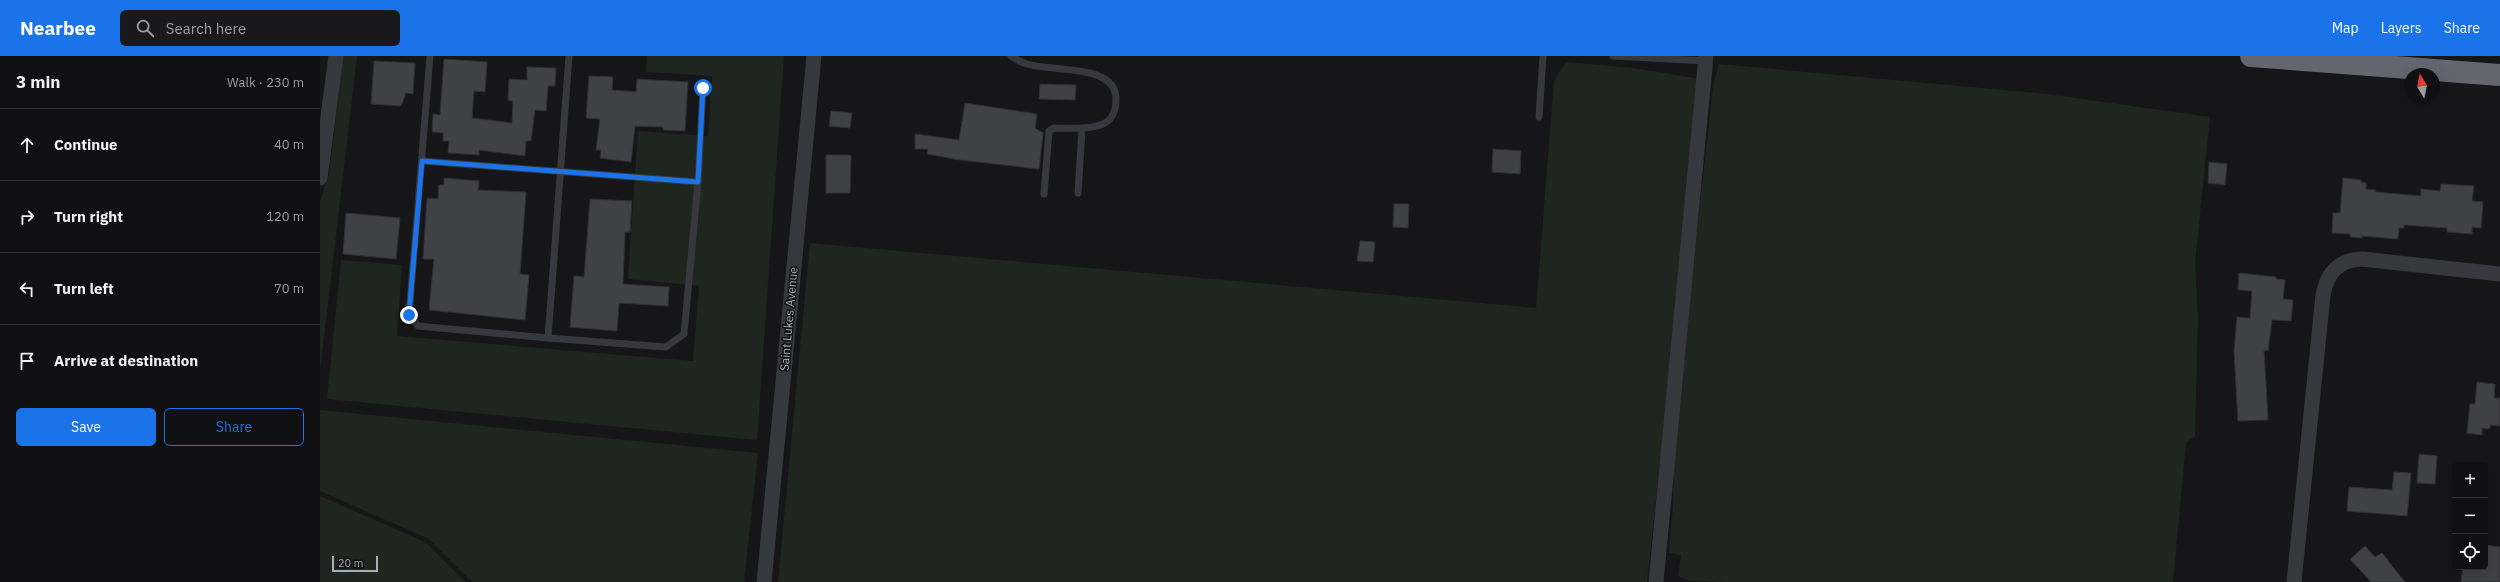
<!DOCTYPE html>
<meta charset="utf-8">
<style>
:root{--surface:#101012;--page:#19191b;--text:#f1f3f6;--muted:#9c9d9f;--line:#303032;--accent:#1a73e8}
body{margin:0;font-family:"IBM Plex Sans",sans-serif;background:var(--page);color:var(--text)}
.controls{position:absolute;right:12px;bottom:12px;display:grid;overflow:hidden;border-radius:6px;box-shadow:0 4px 16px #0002}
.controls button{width:36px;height:36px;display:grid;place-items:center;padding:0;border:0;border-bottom:1px solid var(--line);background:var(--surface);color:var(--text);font:20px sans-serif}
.compass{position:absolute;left:2084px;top:12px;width:36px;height:36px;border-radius:50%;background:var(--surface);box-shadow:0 4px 16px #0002;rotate:350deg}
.scale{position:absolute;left:12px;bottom:10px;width:46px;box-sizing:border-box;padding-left:4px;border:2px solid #a8adb8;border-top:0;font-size:11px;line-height:14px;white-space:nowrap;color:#a8adb8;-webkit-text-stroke:3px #111113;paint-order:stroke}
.stop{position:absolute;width:12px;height:12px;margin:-9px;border:3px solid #1a73e8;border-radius:50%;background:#fff}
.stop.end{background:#1a73e8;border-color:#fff;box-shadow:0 1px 4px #0008}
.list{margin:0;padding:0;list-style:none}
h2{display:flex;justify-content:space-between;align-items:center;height:52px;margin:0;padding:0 16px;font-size:17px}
h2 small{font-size:13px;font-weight:400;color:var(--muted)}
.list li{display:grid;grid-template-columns:26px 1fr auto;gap:12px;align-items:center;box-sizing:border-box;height:72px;padding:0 16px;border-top:1px solid var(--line)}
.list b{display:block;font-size:15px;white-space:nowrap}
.list em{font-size:13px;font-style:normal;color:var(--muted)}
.actions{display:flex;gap:8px;padding:12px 16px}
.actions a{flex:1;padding:9px 0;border:1px solid var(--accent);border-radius:6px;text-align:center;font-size:14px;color:var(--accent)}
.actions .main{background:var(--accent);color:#fff}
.icon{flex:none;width:22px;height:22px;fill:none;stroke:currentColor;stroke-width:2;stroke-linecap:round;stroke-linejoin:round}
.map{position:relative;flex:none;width:2180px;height:526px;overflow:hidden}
header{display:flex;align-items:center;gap:24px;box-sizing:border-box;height:56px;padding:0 20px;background:var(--accent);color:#fff}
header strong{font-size:19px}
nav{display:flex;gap:22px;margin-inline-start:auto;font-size:14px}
.search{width:280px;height:36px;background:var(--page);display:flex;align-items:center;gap:10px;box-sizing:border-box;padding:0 14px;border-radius:6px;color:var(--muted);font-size:15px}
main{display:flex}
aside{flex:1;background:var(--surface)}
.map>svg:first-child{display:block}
</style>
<header>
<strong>Nearbee</strong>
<div class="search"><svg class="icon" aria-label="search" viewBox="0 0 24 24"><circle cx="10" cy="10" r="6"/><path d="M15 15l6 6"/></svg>Search here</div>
<nav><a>Map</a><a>Layers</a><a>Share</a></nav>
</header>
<main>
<aside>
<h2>3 min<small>Walk · 230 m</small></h2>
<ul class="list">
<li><svg class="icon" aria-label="ahead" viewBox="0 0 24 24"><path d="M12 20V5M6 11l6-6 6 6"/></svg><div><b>Continue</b></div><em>40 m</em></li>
<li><svg class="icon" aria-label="right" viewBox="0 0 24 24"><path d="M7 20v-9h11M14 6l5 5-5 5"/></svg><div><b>Turn right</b></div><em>120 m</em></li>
<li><svg class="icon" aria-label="left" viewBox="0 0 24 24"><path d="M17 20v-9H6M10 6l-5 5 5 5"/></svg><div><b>Turn left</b></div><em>70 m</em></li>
<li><svg class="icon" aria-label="arrive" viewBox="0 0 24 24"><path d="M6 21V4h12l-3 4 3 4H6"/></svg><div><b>Arrive at destination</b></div></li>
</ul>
<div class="actions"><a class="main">Save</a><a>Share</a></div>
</aside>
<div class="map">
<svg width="2180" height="526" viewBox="0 0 2180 526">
<rect width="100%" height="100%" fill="#161618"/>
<path fill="#1e261f" d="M 23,0 L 37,0 L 0,315 L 0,145 L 9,118 Z
M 327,0 L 464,0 L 437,384 L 7,343 L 21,204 L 82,209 L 77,280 L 373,305 L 379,230 L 308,223 L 318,75 L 388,80 L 392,20 L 326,16 Z
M 1246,6 L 1313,12 L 1381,23 L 1327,526 L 458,526 L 490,187 L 1216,252 L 1234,25 Z
M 1399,8 L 1727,38 L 1890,61 L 1875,206 L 1878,260 L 1875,380 L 1866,386 L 1853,526 L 1405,526 L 1370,525 L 1358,520 L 1361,499 L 1349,497 L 1353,449 L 1354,390 L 1363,296 L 1394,25 Z
M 0,354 L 438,397 L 424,526 L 152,526 L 109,483 L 0,435 Z
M 0,440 L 105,486 L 145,526 L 0,526 Z"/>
<path fill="#404145" stroke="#303034" d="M 124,3 L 167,6 L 165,36 L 154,35 L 152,62 L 192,67 L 193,45 L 188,44 L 189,23 L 207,24 L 207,11 L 236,12 L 235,30 L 228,30 L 226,55 L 215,54 L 211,85 L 206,85 L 205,100 L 159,94 L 159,99 L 128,97 L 129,85 L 123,85 L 123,77 L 112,76 L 113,58 L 120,59 Z
M 54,5 L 95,7 L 93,38 L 86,37 L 81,50 L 51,48 Z
M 269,20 L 293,21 L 292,34 L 316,36 L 317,23 L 368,26 L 365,75 L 343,74 L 343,71 L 315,70 L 311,106 L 280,102 L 281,94 L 276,94 L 280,63 L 266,62 Z
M 720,28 L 756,29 L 755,44 L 719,43 Z
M 645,47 L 717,58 L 715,72 L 723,77 L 719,113 L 640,104 L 607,98 L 608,93 L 595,93 L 595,78 L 639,84 Z
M 511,55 L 532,57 L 530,72 L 509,70 Z
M 1173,93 L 1201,95 L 1200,118 L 1172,116 Z
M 506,99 L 531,99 L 530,137 L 506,137 Z
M 1889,106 L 1907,108 L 1905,129 L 1888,127 Z
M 124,122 L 159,125 L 158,134 L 206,136 L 200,218 L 209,219 L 205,264 L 109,254 L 114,203 L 103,203 L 107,142 L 118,143 L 119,129 L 124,129 Z
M 2023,122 L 2041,124 L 2041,126 L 2046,127 L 2046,133 L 2056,134 L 2055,136 L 2101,140 L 2101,133 L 2120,135 L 2121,128 L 2154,130 L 2152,145 L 2163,146 L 2161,172 L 2152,171 L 2152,178 L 2127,176 L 2127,172 L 2084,169 L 2084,172 L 2079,172 L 2078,183 L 2042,180 L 2042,182 L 2030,181 L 2030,178 L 2012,177 L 2013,157 L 2020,157 Z
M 270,143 L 312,145 L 310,176 L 305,176 L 303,228 L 349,231 L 348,250 L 299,247 L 297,275 L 250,271 L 254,220 L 264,221 Z
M 1074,148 L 1089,148 L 1088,172 L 1073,171 Z
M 26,157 L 80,162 L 76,203 L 23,198 Z
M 1040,185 L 1055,186 L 1053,206 L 1037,205 Z
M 1919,217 L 1956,221 L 1956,223 L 1965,224 L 1963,243 L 1973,244 L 1971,265 L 1952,264 L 1948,295 L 1944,294 L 1948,364 L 1918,365 L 1914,295 L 1917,261 L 1930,262 L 1932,235 L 1918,234 Z
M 2157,326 L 2175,328 L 2174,342 L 2180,342 L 2180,370 L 2170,369 L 2170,373 L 2162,372 L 2162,379 L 2147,377 L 2150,348 L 2155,348 Z
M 2099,398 L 2117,400 L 2115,428 L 2097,427 Z
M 2074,416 L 2091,417 L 2087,460 L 2027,455 L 2029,431 L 2072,434 Z
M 2165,489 L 2180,491 L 2180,526 L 2141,526 L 2143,511 L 2165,511 Z
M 2045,490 L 2055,501 L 2062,497 L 2085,526 L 2051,526 L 2030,503 Z"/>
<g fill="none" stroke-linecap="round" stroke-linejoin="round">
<path stroke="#37383d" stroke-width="7" d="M 110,0 L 89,259 L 98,270 L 228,282 L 346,291 L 364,278 L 378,126 L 383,32
M 691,0 C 696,3 702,7 707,8 C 731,16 796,7 796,43 C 796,52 795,56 790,63 C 780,75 748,72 734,72 L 729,75 L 724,138
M 1293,0 L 1386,5
M 1219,61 L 1223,0
M 102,105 L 378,126
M 758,137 L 762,73
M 228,282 L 249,0"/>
<path stroke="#37383d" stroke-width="15" d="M 0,122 L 16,0
M 444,526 L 494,0
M 1336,526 L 1386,0
M 1974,526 L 2003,239 C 2007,217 2018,204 2042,203 L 2180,218"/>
<path stroke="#63666e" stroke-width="22" d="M 1931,0 L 2180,19"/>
</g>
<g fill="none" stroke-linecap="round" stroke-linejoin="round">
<path stroke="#1a73e8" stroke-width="5" d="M 89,259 L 102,105 L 378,126 L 383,32"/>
</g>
<g text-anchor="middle" stroke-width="3" stroke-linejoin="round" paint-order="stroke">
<g font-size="12" fill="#a8adb8" stroke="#111113">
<text transform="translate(469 263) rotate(-85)" y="4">Saint Lukes Avenue</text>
</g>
</g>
</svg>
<div class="controls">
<button>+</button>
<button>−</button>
<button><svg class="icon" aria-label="locate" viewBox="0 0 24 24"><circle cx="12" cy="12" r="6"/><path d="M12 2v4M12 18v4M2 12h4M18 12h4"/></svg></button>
</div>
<svg class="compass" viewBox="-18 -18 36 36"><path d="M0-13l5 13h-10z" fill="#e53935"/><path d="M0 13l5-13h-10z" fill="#9c9d9f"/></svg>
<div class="scale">20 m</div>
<div class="stop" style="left:383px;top:32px"></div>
<div class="stop end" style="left:89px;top:259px"></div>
</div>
</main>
